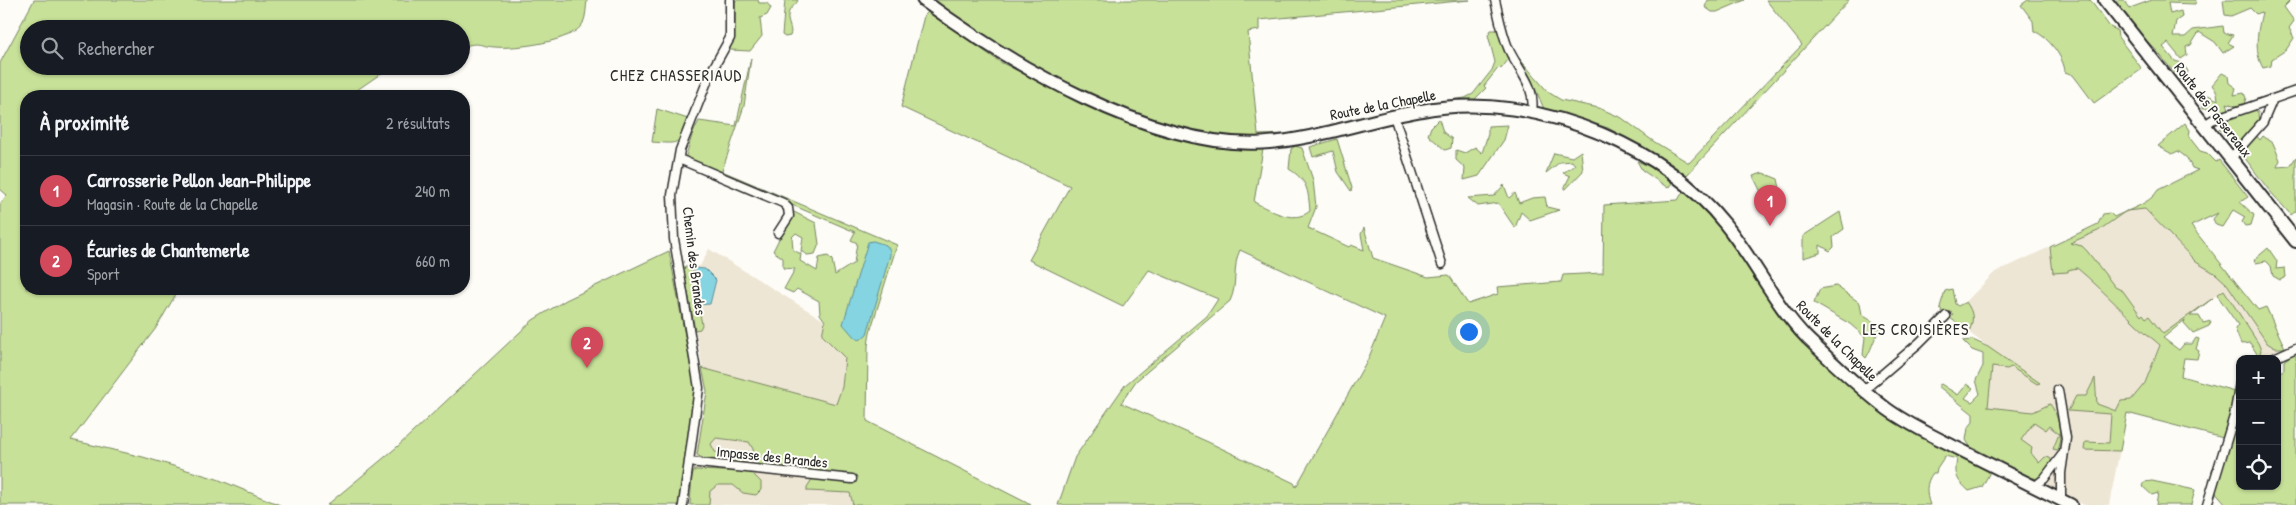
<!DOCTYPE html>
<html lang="fr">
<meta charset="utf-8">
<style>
:root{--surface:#171b24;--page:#20242c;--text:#f1f3f6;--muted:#9ea1a6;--line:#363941;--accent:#d1495b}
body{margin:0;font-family:"Patrick Hand",sans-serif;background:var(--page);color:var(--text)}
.controls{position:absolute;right:15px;bottom:15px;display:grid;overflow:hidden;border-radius:10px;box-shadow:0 1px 4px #0004}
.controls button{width:45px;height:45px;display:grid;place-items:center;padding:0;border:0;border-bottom:1px solid var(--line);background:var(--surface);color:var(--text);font:25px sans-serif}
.you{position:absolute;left:1468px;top:331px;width:18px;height:18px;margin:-12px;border:4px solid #fff;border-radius:50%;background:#1a73e8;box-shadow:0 0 0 8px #1a73e833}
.badge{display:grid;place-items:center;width:32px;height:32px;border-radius:50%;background:var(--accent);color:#fff;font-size:16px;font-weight:700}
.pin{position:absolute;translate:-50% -41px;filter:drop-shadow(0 1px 2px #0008)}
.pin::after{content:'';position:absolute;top:26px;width:18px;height:15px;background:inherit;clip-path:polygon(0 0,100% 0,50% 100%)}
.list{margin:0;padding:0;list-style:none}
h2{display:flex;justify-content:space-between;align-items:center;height:65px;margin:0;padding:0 20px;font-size:21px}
h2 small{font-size:16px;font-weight:400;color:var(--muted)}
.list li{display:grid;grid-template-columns:32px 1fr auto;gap:15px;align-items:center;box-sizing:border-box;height:70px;padding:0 20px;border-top:1px solid var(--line)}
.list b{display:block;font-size:19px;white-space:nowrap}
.list p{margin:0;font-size:16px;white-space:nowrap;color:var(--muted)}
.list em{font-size:16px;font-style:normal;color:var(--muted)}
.icon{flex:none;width:28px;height:28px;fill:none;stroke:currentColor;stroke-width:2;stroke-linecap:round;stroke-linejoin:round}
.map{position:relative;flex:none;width:2296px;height:505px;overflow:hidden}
.search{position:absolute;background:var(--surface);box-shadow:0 1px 4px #0004;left:20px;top:20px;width:450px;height:55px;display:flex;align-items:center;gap:12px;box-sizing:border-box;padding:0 18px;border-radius:28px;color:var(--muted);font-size:19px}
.panel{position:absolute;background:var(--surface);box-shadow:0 1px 4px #0004;left:20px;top:90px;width:450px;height:205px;border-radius:20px}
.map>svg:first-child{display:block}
</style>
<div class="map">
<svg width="2296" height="505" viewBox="0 0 2296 505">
<rect width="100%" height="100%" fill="#fdfcf7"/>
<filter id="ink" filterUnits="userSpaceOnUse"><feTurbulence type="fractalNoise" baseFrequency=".02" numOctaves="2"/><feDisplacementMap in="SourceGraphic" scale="10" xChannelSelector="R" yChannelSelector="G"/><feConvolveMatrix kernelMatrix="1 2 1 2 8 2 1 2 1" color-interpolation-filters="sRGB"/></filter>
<g filter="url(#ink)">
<path fill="#eee6d4" d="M 2148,201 L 2191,226 L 2258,310 L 2266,307 L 2285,348 L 2259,357 L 2217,295 L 2213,298 L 2162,338 L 2133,415 L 2127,414 L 2109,505 L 2084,505 L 1971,448 L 1988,347 L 1950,318 L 1994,273 Z
M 709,249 L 825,321 L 822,335 L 845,358 L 842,387 L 836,405 L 1031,505 L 690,505 L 692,475 L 707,390 L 683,267 L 700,266 Z"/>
<path fill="#c7e198" stroke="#798662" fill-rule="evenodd" d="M 34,0 L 587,0 C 586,7 586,17 583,23 C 574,42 514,49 495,47 C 478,46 481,41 461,47 L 461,29 L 29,29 L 29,66 L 392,66 L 357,90 L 361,96 L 26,96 L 26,289 L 179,289 L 156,328 L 71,440 L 143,457 L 217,479 L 280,505 L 0,505 L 0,204 L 7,195 L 0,189 L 0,63 Z
M 735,0 L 758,0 L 759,3 L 767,3 L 771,8 L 767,15 L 760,18 L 762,36 L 750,51 L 730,50 L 735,24 Z
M 785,0 L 798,0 C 796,6 788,8 788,16 C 787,23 793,29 790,36 L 785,37 L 782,35 Z
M 930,0 L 1470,0 L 1259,20 L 1259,30 L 1248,32 L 1258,135 L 1287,134 C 1217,147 1157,124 1094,96 C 1067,84 1040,72 1015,58 C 986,41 958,19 930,0 Z
M 1708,0 L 1745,0 L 1717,12 L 1712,12 L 1705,7 Z
M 1766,0 L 1849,0 L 1686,176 L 1669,162 L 1608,128 L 1544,109 L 1532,81 L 1518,57 L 1548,92 L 1561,100 L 1599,108 L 1622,118 L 1653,141 L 1689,163 L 1802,45 Z
M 2028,0 L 2090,0 L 2110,27 L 2117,30 L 2118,37 L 2142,69 L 2094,103 L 2073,75 L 2065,72 C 2064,57 2048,37 2034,31 L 2033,21 L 2021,5 Z
M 2114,0 L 2124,0 L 2130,8 L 2152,0 L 2196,0 L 2195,4 L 2168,3 L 2170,14 L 2181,11 L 2182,17 L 2176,21 L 2173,37 L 2185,37 L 2193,30 L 2223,26 L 2224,33 L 2233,35 L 2228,43 L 2234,46 L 2223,53 L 2215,42 L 2199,32 L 2191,45 L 2186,47 L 2187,55 L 2181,59 L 2168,43 L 2163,47 L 2175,61 L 2182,63 L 2188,71 L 2184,85 L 2156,50 L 2140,35 Z
M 2223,0 L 2291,0 L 2284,7 L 2294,21 L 2289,28 L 2294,38 L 2286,50 L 2272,59 L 2271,66 L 2263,68 C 2253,50 2258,30 2262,12 L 2256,14 L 2250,8 L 2231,16 L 2225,15 Z
M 928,12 L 1000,62 L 1090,106 L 1180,139 L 1240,150 L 1263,149 L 1254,202 C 1270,210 1293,225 1310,211 C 1308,190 1308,181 1289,169 L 1291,149 L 1295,146 L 1302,148 L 1313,180 L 1316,207 L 1308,228 L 1349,247 L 1351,245 L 1364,250 L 1361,234 L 1364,228 L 1373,258 L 1428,277 L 1449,275 L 1468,304 L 1498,294 L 1497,287 L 1561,282 L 1563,275 L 1603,273 L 1604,205 L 1678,200 L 1684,190 L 1714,220 L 1743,261 L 1748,263 L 1794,332 L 1856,388 L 1989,468 L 1989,474 L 1982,487 L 1969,491 C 1957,480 1954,476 1957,459 L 1945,456 L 1937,468 L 1936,473 L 1933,473 C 1925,483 1926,494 1930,505 L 1058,505 L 1075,457 L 1125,385 L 1207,316 L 1218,299 L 1149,270 L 1123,306 L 1029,260 L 1070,186 L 901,107 L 924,16 ZM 1240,250 L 1385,318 L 1369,357 L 1296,487 L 1294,483 L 1208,442 L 1121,403 L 1136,381 L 1230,301 C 1238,285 1232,266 1240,250 Z
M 1491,30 L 1498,30 L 1508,60 L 1501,69 L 1499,67 L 1484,86 L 1486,88 L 1472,102 L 1419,104 L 1465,98 L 1473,94 L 1492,70 L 1495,62 L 1488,35 Z
M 751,58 L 744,106 L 722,171 L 897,245 L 870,332 L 868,346 L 867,421 L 1031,505 L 853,505 L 850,493 L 807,491 L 807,487 L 816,473 L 755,465 L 753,449 L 749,442 L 716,438 L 711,444 L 715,452 L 744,456 L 743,463 L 704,459 L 697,455 L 707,391 L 702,368 L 836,404 L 842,387 L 845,358 L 822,335 L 825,321 L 820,314 L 819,301 L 797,289 L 793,293 L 784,289 L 795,269 L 783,268 L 783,258 L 773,251 L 781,235 L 781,220 L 785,213 L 794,212 L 816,223 L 819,244 L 815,254 L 807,255 L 801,251 L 803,237 L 796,233 L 792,237 L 793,250 L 801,254 L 800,261 L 817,271 L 819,258 L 828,256 L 832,260 L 835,275 L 854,263 L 857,243 L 851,240 L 855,232 L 685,159 L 693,132 L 699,121 L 736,126 Z
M 2222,73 L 2228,76 L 2229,83 L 2236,88 L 2234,95 L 2244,93 L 2246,98 L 2244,104 L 2236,106 L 2227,103 L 2230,112 L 2222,114 L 2218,107 L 2203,108 L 2203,98 L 2208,95 L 2218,100 L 2217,92 L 2212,85 Z
M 657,109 L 688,119 C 678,146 681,144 652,142 Z
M 2253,109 L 2258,112 L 2259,123 L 2246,136 L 2256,135 L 2260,140 L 2263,136 L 2273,143 L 2280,160 L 2277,167 L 2290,166 L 2296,157 L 2296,211 L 2291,215 L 2268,189 L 2235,145 L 2219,129 L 2228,118 Z
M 1439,119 L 1443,132 L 1452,139 L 1451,148 L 1445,150 L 1428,135 L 1431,127 Z
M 2185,123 L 2190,130 L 2189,137 L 2200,151 L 2207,153 L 2216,162 L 2219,160 L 2248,197 L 2240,202 L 2254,215 L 2251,225 L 2245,226 L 2242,222 L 2245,217 L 2233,210 L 2222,227 L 2216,225 L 2213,219 L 2218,213 L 2191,226 L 2258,310 L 2266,307 L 2285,348 L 2275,348 L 2267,343 L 2227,284 L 2216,274 L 2196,262 L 2145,209 L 2126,211 L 2098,231 L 2070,243 L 2082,246 L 2087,251 L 2115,287 L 2123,291 L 2141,316 L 2143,314 L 2146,318 L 2149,316 L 2163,334 L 2213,298 L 2190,316 L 2199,316 L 2203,323 L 2211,321 L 2209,326 L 2193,333 L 2184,323 L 2185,320 L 2163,338 L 2179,350 L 2184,344 L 2192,344 L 2196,338 L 2199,339 L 2196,349 L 2199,351 L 2197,359 L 2184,358 L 2181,376 L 2238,392 L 2233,419 L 2238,422 L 2240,411 L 2240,486 L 2277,486 L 2277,374 L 2284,370 L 2284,361 L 2296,351 L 2296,505 L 2227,505 L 2212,488 L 2209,480 L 2227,439 L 2127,413 L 2120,451 L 2084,450 L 2085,442 L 2109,443 L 2111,414 L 2068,411 L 2076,396 L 2086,396 L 2095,378 L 2097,404 L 2116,411 L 2121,401 L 2131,400 L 2145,383 L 2160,345 C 2130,321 2106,292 2077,268 L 2068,270 L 2068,272 L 2053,273 L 2050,247 L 2098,224 L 2103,214 L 2110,213 L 2114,217 C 2128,210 2150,204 2158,190 L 2198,170 L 2192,168 L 2187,158 L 2178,151 L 2172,154 L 2158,146 Z
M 1508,125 L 1504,140 L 1479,176 L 1464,180 L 1465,168 L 1456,160 L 1456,150 L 1465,153 L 1475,147 L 1482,153 L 1488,134 L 1488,126 Z
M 1337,139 L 1352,188 L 1351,191 L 1338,172 L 1333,151 L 1313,157 L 1310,147 Z
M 1581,151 L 1583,171 L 1565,190 L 1565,186 L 1570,176 L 1563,173 L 1575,165 L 1572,161 L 1560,162 L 1546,173 L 1554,153 L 1572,157 Z
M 1637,161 L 1653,168 L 1672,183 L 1668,188 L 1642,170 Z
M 1763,173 L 1778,179 L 1782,198 L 1774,203 L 1770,199 L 1765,200 L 1753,176 Z
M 1504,185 L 1509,198 L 1515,193 L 1519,203 L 1532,198 L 1545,197 L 1547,207 L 1559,210 L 1530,220 L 1521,212 L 1515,228 L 1498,203 L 1478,206 L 1468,198 L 1494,196 Z
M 1840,212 L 1844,229 L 1833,237 L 1834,247 L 1830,251 L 1820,245 L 1820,253 L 1803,258 L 1803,236 Z
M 2268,248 L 2277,261 L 2276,269 L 2285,268 L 2286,277 L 2280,280 L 2273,276 L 2271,266 L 2266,261 L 2256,263 L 2254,260 Z
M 669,251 L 694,384 L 693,411 L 680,505 L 327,505 L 397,447 L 533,320 L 566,300 Z
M 683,267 L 692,267 L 702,325 L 700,329 L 695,330 Z
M 1836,286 L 1860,303 L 1862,315 L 1882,327 C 1874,336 1873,347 1866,358 L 1863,355 L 1865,337 L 1850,324 L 1814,303 L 1820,289 Z
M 1952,289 L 1955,304 L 1958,306 L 1966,302 C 1974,313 1974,320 1969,332 L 1950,318 L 1953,315 L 1951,312 L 1943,314 L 1940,307 L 1945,291 Z
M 2224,290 L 2258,343 L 2261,350 L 2259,357 L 2250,343 L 2241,344 L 2235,329 L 2238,325 L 2217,295 Z
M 1973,340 L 1988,347 L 2040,383 L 2037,384 L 2011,367 L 2007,369 L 1992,367 L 1988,407 L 2033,412 L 2050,404 C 2059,416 2063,435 2057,450 L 2053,449 L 2059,434 L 2049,426 L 2046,430 L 2034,422 L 2021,440 L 2032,448 L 2031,453 L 2039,463 L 2045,457 L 2050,458 L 2052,462 L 2044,474 L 2038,479 L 2013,473 L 2004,464 L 1971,448 L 1966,440 L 1968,428 L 1973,422 L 1973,414 L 1938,386 L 1941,384 L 1958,395 L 1967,384 L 1973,388 L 1965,398 L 1972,402 L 1980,394 L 1976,380 L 1983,366 L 1983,354 L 1972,350 L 1963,341 Z
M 695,470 L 751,472 L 761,482 L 761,490 L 756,495 L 743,493 L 733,485 L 718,485 L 710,491 L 709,505 L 690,505 L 692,475 Z
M 2152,481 L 2195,490 L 2191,505 L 2156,505 L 2158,493 L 2152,495 L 2142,486 L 2144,482 Z"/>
<path fill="#85d4e2" stroke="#619099" d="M 873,241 L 886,245 L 890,250 L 890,255 L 867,334 L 860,340 L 855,338 L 843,324 L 868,242 Z
M 694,268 L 705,269 L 716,280 L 710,304 L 698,305 Z"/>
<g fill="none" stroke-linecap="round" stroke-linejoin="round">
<defs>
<path id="minor" d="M 1495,0 C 1499,17 1502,34 1509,50 C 1519,71 1536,86 1532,111
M 1394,116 L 1442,264
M 2205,125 L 2212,120 L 2296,91
M 2231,158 L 2263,122 L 2272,101
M 679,159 L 783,203 L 788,208 L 789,216 L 778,233
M 2272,359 L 2296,348
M 1864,390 L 1919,343 L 1946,316
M 2058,390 L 2066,438 L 2061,473 L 2061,500
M 689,462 L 852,479
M 2034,487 L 2044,479 L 2062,455
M 683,505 L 699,388 L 674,239 L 672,195 L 680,150 L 710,74 L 730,38 L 730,0
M 2207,505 L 2234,416 L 2240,383"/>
<path id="secondary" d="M 923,0 C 1008,63 1153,149 1262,143 C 1315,140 1367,120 1419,111 C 1481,99 1545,110 1602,134 C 1649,154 1693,184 1725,224 C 1755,261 1774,304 1807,338 C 1832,362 1859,388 1887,409 C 1909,425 1933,436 1957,448 C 1995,467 2033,486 2071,505"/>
<path id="primary" d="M 2105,0 L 2296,241"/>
</defs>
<use href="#minor" stroke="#2b2b2b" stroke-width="11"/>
<use href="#secondary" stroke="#2b2b2b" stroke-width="15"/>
<use href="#primary" stroke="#2b2b2b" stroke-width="16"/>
<use href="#minor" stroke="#fdfcf7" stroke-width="8"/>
<use href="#secondary" stroke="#fdfcf7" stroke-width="11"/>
<use href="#primary" stroke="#fdfcf7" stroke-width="12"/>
</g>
</g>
<g text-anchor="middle" stroke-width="4" stroke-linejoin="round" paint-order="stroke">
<g font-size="15" fill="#2b2b2b" stroke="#fdfcf7">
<text transform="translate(1383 105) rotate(-11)" y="5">Route de la Chapelle</text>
<text transform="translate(2213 110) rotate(52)" y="5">Route des Passereaux</text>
<text transform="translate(694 261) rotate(83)" y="5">Chemin des Brandes</text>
<text transform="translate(1837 341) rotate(45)" y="5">Route de la Chapelle</text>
<text transform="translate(772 457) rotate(6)" y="5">Impasse des Brandes</text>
</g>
<g font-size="16" letter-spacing="1" fill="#2b2b2b" stroke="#fdfcf7">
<text x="676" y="81">CHEZ CHASSERIAUD</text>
<text x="1916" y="335">LES CROISIÈRES</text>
</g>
</g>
</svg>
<div class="controls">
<button>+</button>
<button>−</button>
<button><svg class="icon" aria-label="locate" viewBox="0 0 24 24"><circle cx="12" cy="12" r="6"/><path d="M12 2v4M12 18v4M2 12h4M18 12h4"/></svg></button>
</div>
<div class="you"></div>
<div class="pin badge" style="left:1770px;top:226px">1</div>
<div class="pin badge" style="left:587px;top:368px">2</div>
<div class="search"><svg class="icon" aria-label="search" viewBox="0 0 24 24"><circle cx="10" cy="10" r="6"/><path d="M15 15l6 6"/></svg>Rechercher</div>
<section class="panel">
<h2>À proximité<small>2 résultats</small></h2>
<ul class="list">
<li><span class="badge">1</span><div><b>Carrosserie Pellon Jean-Philippe</b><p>Magasin · Route de la Chapelle</p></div><em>240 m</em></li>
<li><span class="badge">2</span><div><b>Écuries de Chantemerle</b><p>Sport</p></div><em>660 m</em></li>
</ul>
</section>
</div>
